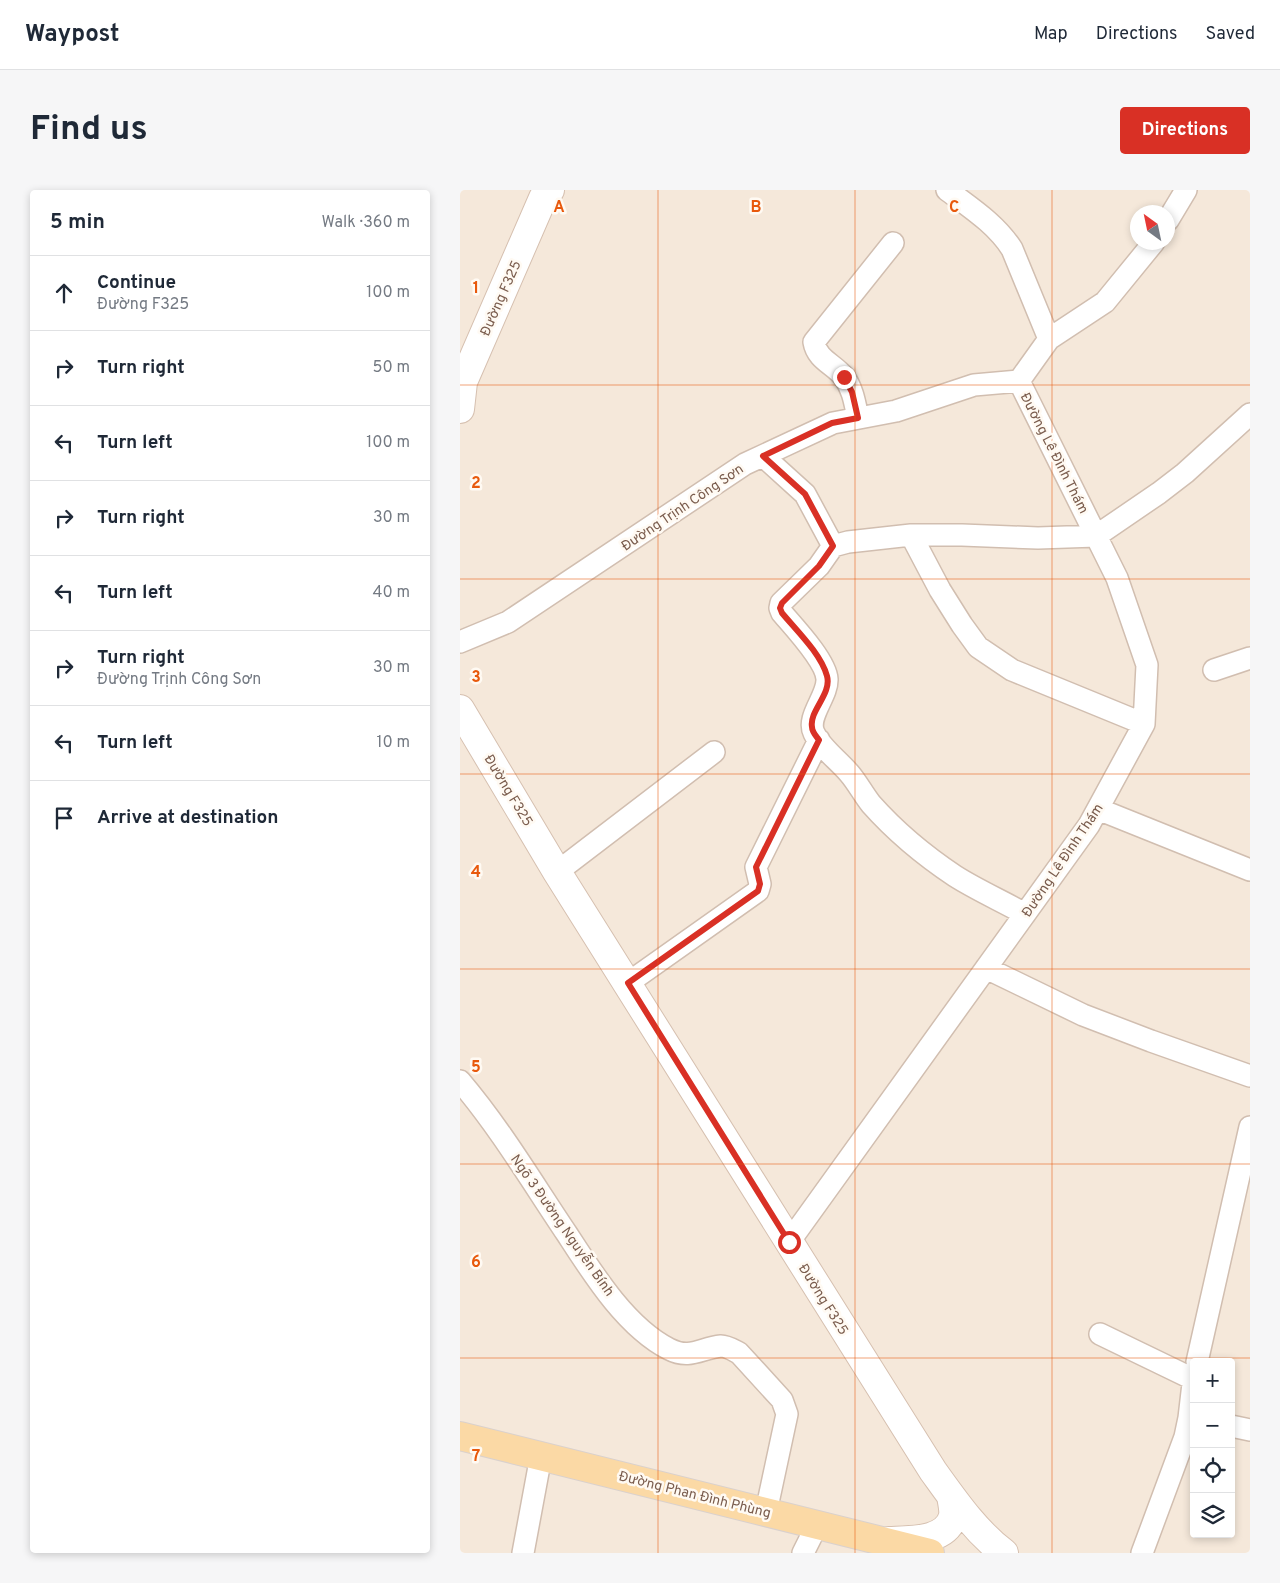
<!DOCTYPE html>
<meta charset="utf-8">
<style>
:root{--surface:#fff;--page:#f6f6f7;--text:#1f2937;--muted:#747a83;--line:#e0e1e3;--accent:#d93025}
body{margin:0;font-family:Overpass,sans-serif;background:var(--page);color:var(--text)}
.controls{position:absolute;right:15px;bottom:15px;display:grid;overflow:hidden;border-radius:5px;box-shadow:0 2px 8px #0003}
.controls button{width:45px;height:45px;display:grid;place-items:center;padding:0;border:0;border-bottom:1px solid var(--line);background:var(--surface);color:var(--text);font:25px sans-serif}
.compass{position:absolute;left:670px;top:15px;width:45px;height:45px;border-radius:50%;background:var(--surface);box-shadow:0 2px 8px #0003;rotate:327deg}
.stop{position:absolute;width:15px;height:15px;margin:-11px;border:4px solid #d93025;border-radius:50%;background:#fff}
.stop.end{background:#d93025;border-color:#fff;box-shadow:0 1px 5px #0008}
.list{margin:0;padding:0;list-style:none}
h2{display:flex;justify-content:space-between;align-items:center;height:65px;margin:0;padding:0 20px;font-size:21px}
h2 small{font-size:16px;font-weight:400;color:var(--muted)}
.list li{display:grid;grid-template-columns:32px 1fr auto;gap:15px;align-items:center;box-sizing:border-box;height:75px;padding:0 20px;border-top:1px solid var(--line)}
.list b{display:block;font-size:19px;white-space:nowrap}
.list p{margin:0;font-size:16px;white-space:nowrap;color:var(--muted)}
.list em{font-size:16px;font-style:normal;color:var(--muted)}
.icon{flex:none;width:28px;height:28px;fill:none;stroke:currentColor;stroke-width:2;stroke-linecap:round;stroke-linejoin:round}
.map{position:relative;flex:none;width:790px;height:1363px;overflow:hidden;border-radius:5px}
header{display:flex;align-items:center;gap:30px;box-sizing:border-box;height:70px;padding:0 25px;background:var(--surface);border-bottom:1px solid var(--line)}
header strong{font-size:24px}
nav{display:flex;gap:28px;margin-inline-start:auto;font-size:18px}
.intro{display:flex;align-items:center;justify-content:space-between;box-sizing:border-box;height:120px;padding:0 30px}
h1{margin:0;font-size:35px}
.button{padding:12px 22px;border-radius:5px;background:var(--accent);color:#fff;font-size:18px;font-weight:700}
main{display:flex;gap:30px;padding:0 30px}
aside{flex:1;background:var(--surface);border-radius:5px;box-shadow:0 2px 8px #0003}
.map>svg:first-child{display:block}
</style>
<header>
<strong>Waypost</strong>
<nav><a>Map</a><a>Directions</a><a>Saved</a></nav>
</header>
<div class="intro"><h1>Find us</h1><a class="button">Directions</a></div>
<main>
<aside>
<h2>5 min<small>Walk · 360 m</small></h2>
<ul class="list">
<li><svg class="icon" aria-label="ahead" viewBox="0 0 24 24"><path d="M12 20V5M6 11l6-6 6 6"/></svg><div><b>Continue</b><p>Đường F325</p></div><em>100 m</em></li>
<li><svg class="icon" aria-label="right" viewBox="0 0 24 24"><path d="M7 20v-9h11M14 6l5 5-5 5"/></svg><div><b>Turn right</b></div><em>50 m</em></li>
<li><svg class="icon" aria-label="left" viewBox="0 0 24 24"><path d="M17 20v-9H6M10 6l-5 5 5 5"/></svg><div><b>Turn left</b></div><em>100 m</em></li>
<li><svg class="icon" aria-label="right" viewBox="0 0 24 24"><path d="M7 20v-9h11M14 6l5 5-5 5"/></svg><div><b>Turn right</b></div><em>30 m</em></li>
<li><svg class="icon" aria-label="left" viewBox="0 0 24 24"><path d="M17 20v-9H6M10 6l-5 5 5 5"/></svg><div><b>Turn left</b></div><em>40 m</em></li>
<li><svg class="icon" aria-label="right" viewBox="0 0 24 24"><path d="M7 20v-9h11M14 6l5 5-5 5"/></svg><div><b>Turn right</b><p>Đường Trịnh Công Sơn</p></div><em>30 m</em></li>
<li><svg class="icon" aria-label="left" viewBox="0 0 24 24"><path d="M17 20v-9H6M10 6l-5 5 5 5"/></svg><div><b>Turn left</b></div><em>10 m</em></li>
<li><svg class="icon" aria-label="arrive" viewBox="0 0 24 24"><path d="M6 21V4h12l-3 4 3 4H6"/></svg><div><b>Arrive at destination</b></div></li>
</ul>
</aside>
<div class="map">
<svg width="790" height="1363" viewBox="0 0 790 1363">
<rect width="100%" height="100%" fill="#fdf6ec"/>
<path fill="#f5e8da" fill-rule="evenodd" d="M 0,0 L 790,0 L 790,1363 L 0,1363 ZM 678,22 L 708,22 L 708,52 L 678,52 ZM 734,1172 L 771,1172 L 771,1344 L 734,1344 Z"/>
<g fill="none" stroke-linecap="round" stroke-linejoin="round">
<defs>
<path id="minor" d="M 487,0 C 511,18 536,34 552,59 L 589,149
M 708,30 L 726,0
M 559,191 L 589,149 L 645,112 L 694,52
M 398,228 C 395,214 393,199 384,187 C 374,174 357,170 354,152 L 433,53
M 303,266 L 345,304 L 373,356 L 388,352 L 451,345 L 502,345 L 578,348 L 636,346 L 699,303 L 725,283 L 790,224
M 451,345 L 480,400 L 502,435 L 518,457 L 552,480 L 684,534
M 373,356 L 359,376 L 321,413 L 320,418 L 322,423 C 334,437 366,471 367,489 C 368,506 346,527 354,543 C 361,558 378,570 389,583 C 397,592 403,604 411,614 C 435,641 465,666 495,686 C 517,700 542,711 565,724
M 0,452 L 48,432 L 285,274 L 373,233 L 436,221 L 514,195 L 559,191
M 754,480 L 790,468
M 638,619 L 790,680
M 97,682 L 254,562
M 526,778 L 623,825 L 691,851 L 790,886
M 168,793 L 298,701 L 300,694 L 296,677 L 359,550
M 0,891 C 40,938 72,992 107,1044 C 133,1084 166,1137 209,1159 C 230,1170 241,1158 261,1156 C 267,1156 273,1160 279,1163 L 322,1210 L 327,1224 L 306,1322
M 329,1052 L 629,635 L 684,534 L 687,475 L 657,388 L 559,191
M 640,1144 L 733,1189
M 737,1172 L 790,937
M 771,1236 L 790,1240
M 63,1363 L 81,1266
M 343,1363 L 357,1335
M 682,1363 L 725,1247 L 729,1228 L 734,1185"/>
<path id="secondary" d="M 0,219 L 3,192 L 83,8 L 90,0
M 0,519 L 97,682 L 473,1281 C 494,1310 515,1341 544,1363
M 429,1351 C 449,1350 487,1352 493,1326 C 494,1320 492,1312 491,1306"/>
<path id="primary" d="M 0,1246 L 470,1363"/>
</defs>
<use href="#minor" stroke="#d1beb0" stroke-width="24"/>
<use href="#secondary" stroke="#d6c0b0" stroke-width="30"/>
<use href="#primary" stroke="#dad1cd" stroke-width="30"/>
<use href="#minor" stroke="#fff" stroke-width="21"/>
<use href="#secondary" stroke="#fff" stroke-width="28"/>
<use href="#primary" stroke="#fbd9a5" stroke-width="28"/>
</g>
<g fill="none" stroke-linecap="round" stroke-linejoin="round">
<path stroke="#d93025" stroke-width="6" d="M 329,1052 L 168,793 L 298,701 L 300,694 L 296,677 L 359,550 C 356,546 352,542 352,537 C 349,521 372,504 367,486 C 361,464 337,441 322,423 L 320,418 L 322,413 L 359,376 L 373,356 L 345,304 L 303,266 L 372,233 L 398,228 L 392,202 L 384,187"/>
</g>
<path fill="none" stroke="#e8590c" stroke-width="1" stroke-opacity="0.55" d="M 198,0 L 198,1363M 395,0 L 395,1363M 592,0 L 592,1363M 0,195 L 790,195M 0,389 L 790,389M 0,584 L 790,584M 0,779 L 790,779M 0,974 L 790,974M 0,1168 L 790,1168"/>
<g text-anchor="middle" stroke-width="5" stroke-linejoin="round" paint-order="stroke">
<g font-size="14" fill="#7a5c4d" stroke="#fffaf3">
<text transform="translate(40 108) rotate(-66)" y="5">Đường F325</text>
<text transform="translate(595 263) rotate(63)" y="5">Đường Lê Đình Thám</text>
<text transform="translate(222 317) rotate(-34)" y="5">Đường Trịnh Công Sơn</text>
<text transform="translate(49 600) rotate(59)" y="5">Đường F325</text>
<text transform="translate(602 670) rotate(-56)" y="5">Đường Lê Đình Thám</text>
<text transform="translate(103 1035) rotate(55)" y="5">Ngõ 3 Đường Nguyễn Bính</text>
<text transform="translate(364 1109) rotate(58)" y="5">Đường F325</text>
<text transform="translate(235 1304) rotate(14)" y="5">Đường Phan Đình Phùng</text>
</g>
</g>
<g font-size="16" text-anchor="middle" font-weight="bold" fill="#e8590c" stroke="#fffaf3" stroke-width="5" stroke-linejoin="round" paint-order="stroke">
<text x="99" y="22">A</text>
<text x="296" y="22">B</text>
<text x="494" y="22">C</text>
<text x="16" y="103">1</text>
<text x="16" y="298">2</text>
<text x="16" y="492">3</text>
<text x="16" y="687">4</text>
<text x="16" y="882">5</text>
<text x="16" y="1077">6</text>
<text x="16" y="1271">7</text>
</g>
</svg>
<div class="controls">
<button>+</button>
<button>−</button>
<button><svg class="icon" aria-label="locate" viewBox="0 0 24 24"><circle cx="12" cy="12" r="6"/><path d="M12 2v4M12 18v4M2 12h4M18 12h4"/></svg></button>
<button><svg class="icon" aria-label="layers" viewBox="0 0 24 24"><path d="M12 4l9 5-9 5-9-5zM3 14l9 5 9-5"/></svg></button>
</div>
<svg class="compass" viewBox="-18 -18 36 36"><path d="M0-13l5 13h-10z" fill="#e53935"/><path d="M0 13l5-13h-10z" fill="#747a83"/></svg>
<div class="stop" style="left:329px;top:1052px"></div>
<div class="stop end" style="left:384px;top:187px"></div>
</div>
</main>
